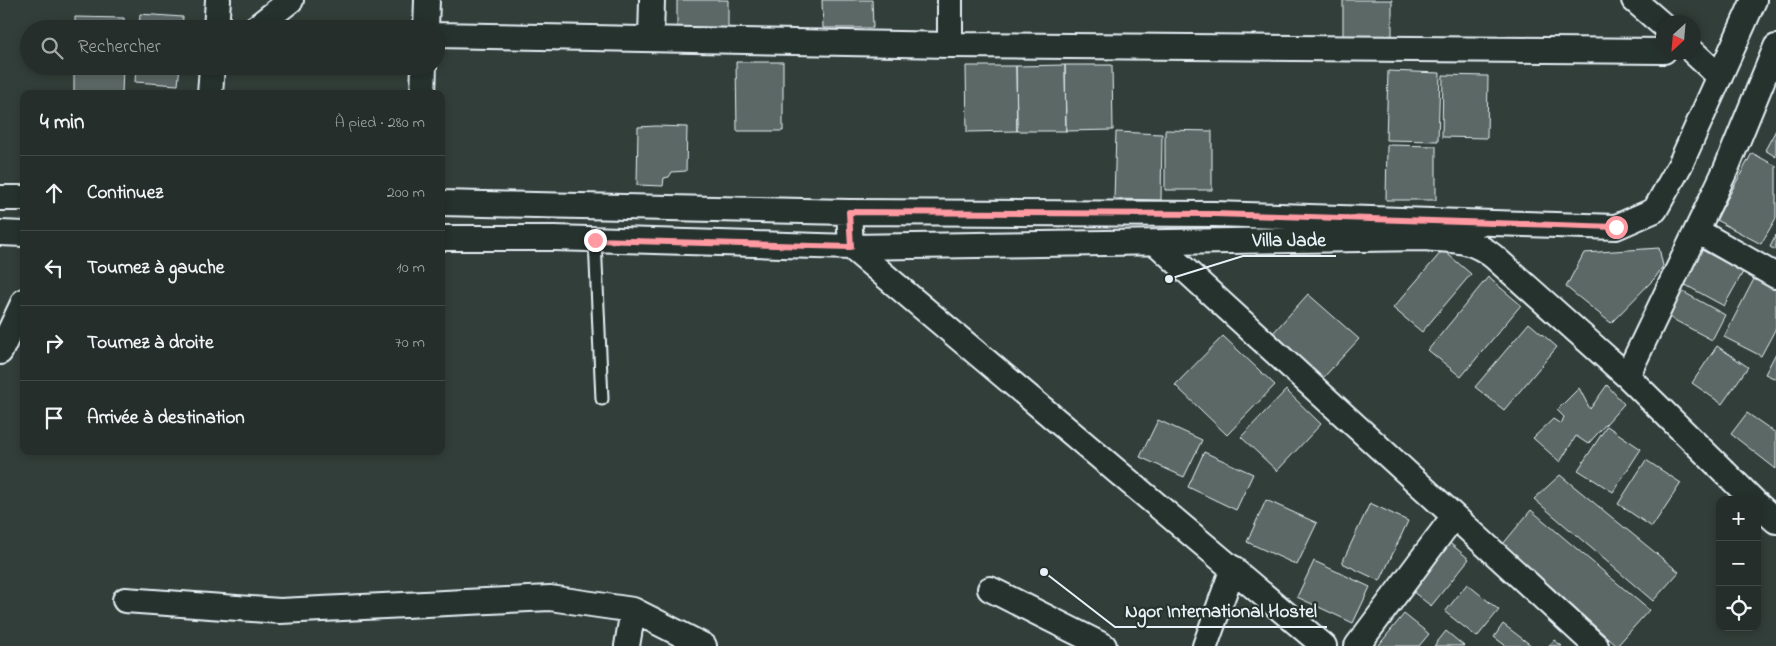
<!DOCTYPE html>
<html lang="fr">
<meta charset="utf-8">
<style>
:root{--surface:#262e2b;--page:#323a37;--text:#f1f3f6;--muted:#a4a8a9;--line:#424a47}
body{margin:0;font-family:"Indie Flower",sans-serif;background:var(--page);color:var(--text)}
.controls{position:absolute;right:15px;bottom:15px;display:grid;overflow:hidden;border-radius:10px;box-shadow:0 2px 8px #0003}
.controls button{width:45px;height:45px;display:grid;place-items:center;padding:0;border:0;border-bottom:1px solid var(--line);background:var(--surface);color:var(--text);font:25px sans-serif}
.compass{position:absolute;left:1656px;top:15px;width:45px;height:45px;border-radius:50%;background:var(--surface);box-shadow:0 2px 8px #0003;rotate:206deg}
.stop{position:absolute;width:15px;height:15px;margin:-11px;border:4px solid #ff9aa2;border-radius:50%;background:#fff}
.stop.end{background:#ff9aa2;border-color:#fff;box-shadow:0 1px 5px #0008}
.list{margin:0;padding:0;list-style:none}
h2{display:flex;justify-content:space-between;align-items:center;height:65px;margin:0;padding:0 20px;font-size:21px}
h2 small{font-size:16px;font-weight:400;color:var(--muted)}
.list li{display:grid;grid-template-columns:32px 1fr auto;gap:15px;align-items:center;box-sizing:border-box;height:75px;padding:0 20px;border-top:1px solid var(--line)}
.list b{display:block;font-size:19px;white-space:nowrap}
.list em{font-size:16px;font-style:normal;color:var(--muted)}
.icon{flex:none;width:28px;height:28px;fill:none;stroke:currentColor;stroke-width:2;stroke-linecap:round;stroke-linejoin:round}
.map{position:relative;flex:none;width:1776px;height:646px;overflow:hidden}
.search{position:absolute;background:var(--surface);box-shadow:0 2px 8px #0003;left:20px;top:20px;width:425px;height:55px;display:flex;align-items:center;gap:12px;box-sizing:border-box;padding:0 18px;border-radius:28px;color:var(--muted);font-size:19px}
.panel{position:absolute;background:var(--surface);box-shadow:0 2px 8px #0003;left:20px;top:90px;width:425px;height:365px;border-radius:10px}
.map>svg:first-child{display:block}
</style>
<div class="map">
<svg width="1776" height="646" viewBox="0 0 1776 646">
<rect width="100%" height="100%" fill="#323e39"/>
<filter id="ink" filterUnits="userSpaceOnUse"><feTurbulence type="fractalNoise" baseFrequency=".02" numOctaves="2"/><feDisplacementMap in="SourceGraphic" scale="10" xChannelSelector="R" yChannelSelector="G"/><feConvolveMatrix kernelMatrix="1 2 1 2 8 2 1 2 1" color-interpolation-filters="sRGB"/></filter>
<g filter="url(#ink)">
<path fill="#5c6865" stroke="#e8f1f8" d="M 677,0 L 728,0 L 728,36 L 677,35 Z
M 822,0 L 872,0 L 873,28 L 823,28 Z
M 1343,0 L 1392,0 L 1392,39 L 1343,39 Z
M 140,14 L 183,17 L 182,29 L 139,29 Z
M 75,17 L 124,18 L 124,29 L 75,29 Z
M 736,62 L 783,62 L 783,131 L 737,131 Z
M 1065,65 L 1112,65 L 1113,130 L 1066,131 Z
M 1065,65 L 1066,131 L 1017,131 L 1016,66 Z
M 74,66 L 123,66 L 122,94 L 74,94 Z
M 136,66 L 180,66 L 178,85 L 135,82 Z
M 966,66 L 1016,66 L 1017,131 L 967,132 Z
M 1388,71 L 1440,73 L 1438,141 L 1386,140 Z
M 1443,75 L 1488,76 L 1487,138 L 1442,137 Z
M 656,126 L 687,127 L 686,171 L 672,172 L 669,177 L 664,178 L 663,186 L 637,185 L 638,127 Z
M 1165,130 L 1212,131 L 1212,190 L 1165,190 Z
M 1776,130 L 1776,157 L 1765,150 Z
M 1116,132 L 1162,134 L 1161,200 L 1114,199 Z
M 1387,145 L 1436,146 L 1436,200 L 1386,200 Z
M 1752,153 L 1776,166 L 1776,218 L 1761,244 L 1716,220 Z
M 1776,235 L 1776,250 L 1770,247 Z
M 1659,248 L 1663,266 L 1655,278 L 1611,323 L 1566,287 L 1584,253 Z
M 1698,248 L 1743,272 L 1724,306 L 1680,282 Z
M 1443,250 L 1471,274 L 1422,332 L 1393,308 Z
M 1488,277 L 1521,305 L 1461,377 L 1428,350 Z
M 1754,279 L 1776,290 L 1776,328 L 1761,356 L 1724,337 Z
M 1676,288 L 1725,315 L 1712,340 L 1663,314 Z
M 1308,294 L 1359,339 L 1323,378 L 1273,333 Z
M 1529,323 L 1557,347 L 1504,410 L 1475,387 Z
M 1223,336 L 1275,385 L 1227,435 L 1175,385 Z
M 1717,346 L 1748,367 L 1722,404 L 1692,383 Z
M 1776,353 L 1776,379 L 1765,374 Z
M 1607,385 L 1624,404 L 1588,444 L 1576,436 L 1560,462 L 1533,438 L 1553,419 L 1561,424 L 1564,417 L 1557,410 L 1579,388 L 1590,409 Z
M 1286,390 L 1321,424 L 1277,471 L 1241,437 Z
M 1747,413 L 1776,433 L 1776,469 L 1731,434 Z
M 1158,420 L 1202,440 L 1184,477 L 1140,457 Z
M 1607,426 L 1641,449 L 1613,492 L 1578,470 Z
M 1204,452 L 1253,474 L 1236,510 L 1188,487 Z
M 1646,460 L 1681,483 L 1652,527 L 1618,504 Z
M 1560,475 L 1679,572 L 1653,601 L 1534,499 Z
M 1266,500 L 1317,523 L 1297,565 L 1247,542 Z
M 1370,503 L 1408,521 L 1380,581 L 1342,563 Z
M 1531,510 L 1649,610 L 1617,646 L 1503,544 Z
M 1445,539 L 1469,559 L 1431,606 L 1407,587 Z
M 1314,561 L 1370,587 L 1353,623 L 1297,597 Z
M 1467,584 L 1499,610 L 1477,637 L 1445,612 Z
M 1404,614 L 1429,634 L 1419,646 L 1378,646 Z
M 1503,624 L 1532,646 L 1506,646 L 1494,637 Z
M 1446,631 L 1464,646 L 1434,646 Z
M 1554,640 L 1562,646 L 1549,646 Z"/>
<g fill="none" stroke-linecap="round" stroke-linejoin="round">
<defs>
<path id="service" d="M 595,240 L 602,399"/>
<path id="minor" d="M 1634,0 L 1664,26
M 216,29 L 218,0
M 254,29 L 291,0
M 426,29 L 427,0
M 436,35 L 950,45 L 1664,51
M 651,39 L 652,0
M 950,45 L 950,0
M 1693,52 L 1720,77
M 210,94 L 212,66
M 423,94 L 424,66
M 0,198 L 24,198
M 441,203 L 849,212 L 1214,214 L 1616,227 L 1655,210 L 1680,165 L 1754,0
M 849,212 L 851,247 L 1324,646
M 1697,231 L 1776,276
M 0,233 L 24,234
M 441,238 L 554,238 L 851,247 L 1424,238 C 1453,241 1470,237 1494,257 L 1627,376 L 1753,500
M 1157,244 L 1596,646
M 0,352 L 24,301
M 1627,376 L 1726,169 L 1776,47
M 1757,504 L 1776,521
M 990,589 L 1104,646
M 125,600 L 280,611 L 550,598 L 633,610 L 704,646
M 627,646 L 633,610
M 1205,646 L 1233,568
M 1357,646 L 1454,516"/>
</defs>
<use href="#service" stroke="#e8f1f8" stroke-width="15"/>
<use href="#minor" stroke="#e8f1f8" stroke-width="28"/>
<use href="#service" stroke="#26332d" stroke-width="11"/>
<use href="#minor" stroke="#26332d" stroke-width="24"/>
</g>
</g>
<g fill="none" stroke-linecap="round" stroke-linejoin="round" filter="url(#ink)">
<path stroke="#ff9aa2" stroke-width="6" d="M 595,240 L 851,247 L 849,212 L 1214,214 L 1616,227"/>
</g>
<path fill="none" stroke="#e8f1f8" stroke-width="2" d="M1169 279L1243 256H1336M1044 572L1115 627H1327"/>
<g fill="#e8f1f8" stroke="#26332d" stroke-width="2">
<circle cx="1169" cy="279" r="5"/>
<circle cx="1044" cy="572" r="5"/>
</g>
<g font-size="19" text-anchor="middle" font-weight="bold" fill="#e8f1f8" stroke="#26332d" stroke-width="4.5" stroke-linejoin="round" paint-order="stroke">
<text x="1289" y="246">Villa Jade</text>
<text x="1221" y="617">Ngor International Hostel</text>
</g>
</svg>
<div class="controls">
<button>+</button>
<button>−</button>
<button><svg class="icon" aria-label="locate" viewBox="0 0 24 24"><circle cx="12" cy="12" r="6"/><path d="M12 2v4M12 18v4M2 12h4M18 12h4"/></svg></button>
</div>
<svg class="compass" viewBox="-18 -18 36 36"><path d="M0-13l5 13h-10z" fill="#e53935"/><path d="M0 13l5-13h-10z" fill="#a4a8a9"/></svg>
<div class="stop" style="left:1616px;top:227px"></div>
<div class="stop end" style="left:595px;top:240px"></div>
<div class="search"><svg class="icon" aria-label="search" viewBox="0 0 24 24"><circle cx="10" cy="10" r="6"/><path d="M15 15l6 6"/></svg>Rechercher</div>
<section class="panel">
<h2>4 min<small>À pied · 280 m</small></h2>
<ul class="list">
<li><svg class="icon" aria-label="ahead" viewBox="0 0 24 24"><path d="M12 20V5M6 11l6-6 6 6"/></svg><div><b>Continuez</b></div><em>200 m</em></li>
<li><svg class="icon" aria-label="left" viewBox="0 0 24 24"><path d="M17 20v-9H6M10 6l-5 5 5 5"/></svg><div><b>Tournez à gauche</b></div><em>10 m</em></li>
<li><svg class="icon" aria-label="right" viewBox="0 0 24 24"><path d="M7 20v-9h11M14 6l5 5-5 5"/></svg><div><b>Tournez à droite</b></div><em>70 m</em></li>
<li><svg class="icon" aria-label="arrive" viewBox="0 0 24 24"><path d="M6 21V4h12l-3 4 3 4H6"/></svg><div><b>Arrivée à destination</b></div></li>
</ul>
</section>
</div>
